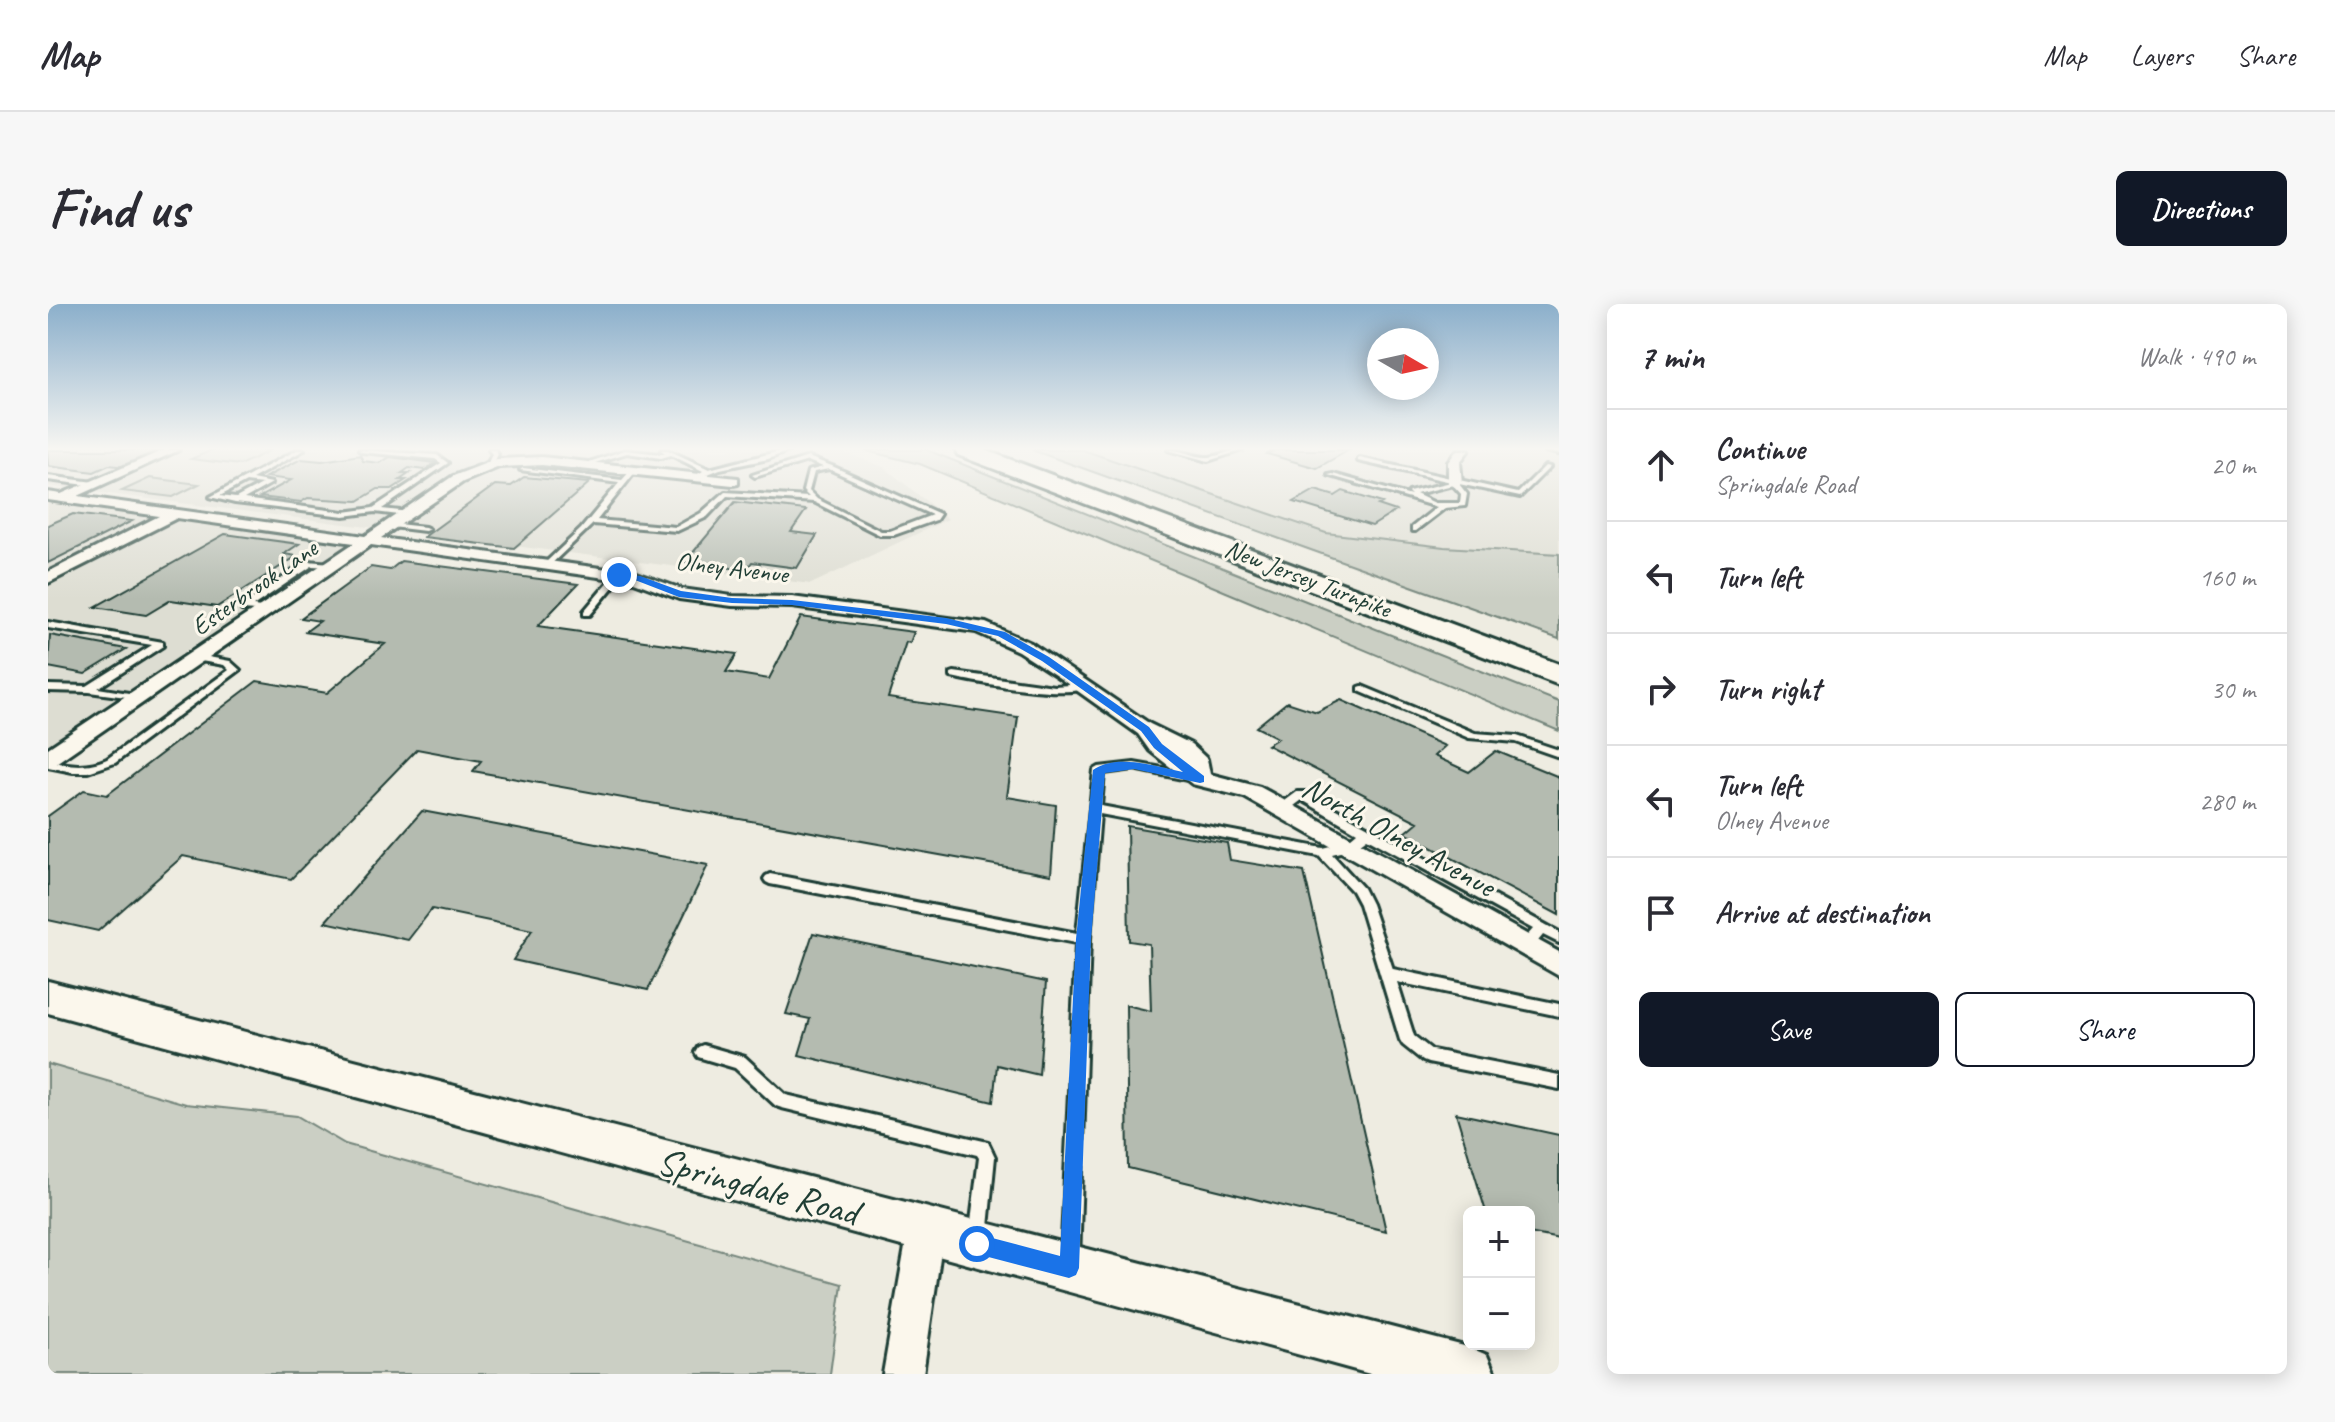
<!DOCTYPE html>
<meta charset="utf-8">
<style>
:root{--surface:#fff;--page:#f7f7f7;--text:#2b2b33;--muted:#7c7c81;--line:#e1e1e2;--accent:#111827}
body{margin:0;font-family:Caveat,sans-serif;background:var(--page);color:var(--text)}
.controls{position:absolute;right:24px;bottom:24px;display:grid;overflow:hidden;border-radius:12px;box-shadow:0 4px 20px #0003}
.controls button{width:72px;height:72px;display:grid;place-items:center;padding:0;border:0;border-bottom:2px solid var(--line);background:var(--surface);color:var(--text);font:40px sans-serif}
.compass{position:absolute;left:1319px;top:24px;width:72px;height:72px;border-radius:50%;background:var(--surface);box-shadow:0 4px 20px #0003;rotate:99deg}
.stop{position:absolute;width:24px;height:24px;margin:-18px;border:6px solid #1a73e8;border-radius:50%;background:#fff}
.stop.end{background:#1a73e8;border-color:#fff;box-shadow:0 2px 8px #0008}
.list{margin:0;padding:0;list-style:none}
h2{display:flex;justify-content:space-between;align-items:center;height:104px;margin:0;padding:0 32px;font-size:34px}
h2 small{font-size:26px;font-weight:400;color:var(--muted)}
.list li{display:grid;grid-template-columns:52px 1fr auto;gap:24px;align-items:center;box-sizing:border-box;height:112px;padding:0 32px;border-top:2px solid var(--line)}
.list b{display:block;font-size:30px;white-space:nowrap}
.list p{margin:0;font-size:26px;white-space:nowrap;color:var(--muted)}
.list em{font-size:26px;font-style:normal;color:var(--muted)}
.actions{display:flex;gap:16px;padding:24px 32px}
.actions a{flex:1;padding:18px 0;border:2px solid var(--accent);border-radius:12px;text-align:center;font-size:28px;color:var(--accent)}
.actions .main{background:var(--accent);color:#fff}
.icon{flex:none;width:44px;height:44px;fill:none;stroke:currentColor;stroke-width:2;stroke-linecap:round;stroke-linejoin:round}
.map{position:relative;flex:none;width:1511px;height:1070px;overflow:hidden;border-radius:12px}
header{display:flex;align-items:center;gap:48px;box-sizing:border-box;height:112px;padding:0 40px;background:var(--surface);border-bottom:2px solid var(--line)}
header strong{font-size:38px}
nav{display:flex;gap:44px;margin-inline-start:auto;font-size:28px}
.intro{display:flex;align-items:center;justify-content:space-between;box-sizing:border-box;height:192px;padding:0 48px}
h1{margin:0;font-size:56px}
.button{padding:20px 36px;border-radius:12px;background:var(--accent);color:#fff;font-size:28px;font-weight:700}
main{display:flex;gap:48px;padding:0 48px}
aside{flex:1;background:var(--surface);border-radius:12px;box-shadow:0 4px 20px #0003}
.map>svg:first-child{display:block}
</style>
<header>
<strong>Map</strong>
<nav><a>Map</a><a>Layers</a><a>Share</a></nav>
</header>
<div class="intro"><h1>Find us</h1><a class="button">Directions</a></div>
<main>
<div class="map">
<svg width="1511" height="1070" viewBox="0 0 1511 1070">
<rect width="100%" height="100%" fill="#eeece1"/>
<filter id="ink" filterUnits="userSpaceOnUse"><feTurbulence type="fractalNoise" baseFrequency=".0125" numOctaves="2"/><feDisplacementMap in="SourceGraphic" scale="16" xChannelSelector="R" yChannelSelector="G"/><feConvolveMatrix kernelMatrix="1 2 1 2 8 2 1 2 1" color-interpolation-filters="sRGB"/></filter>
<g filter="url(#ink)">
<path fill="#ddddd2" d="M 0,146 L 789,146 L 836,163 L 900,215 L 763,280 L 0,182 Z
M 1035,146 L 1511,146 L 1511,250 L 1396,243 L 1278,229 Z
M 0,194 L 321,236 L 0,454 Z"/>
<path fill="#cbcfc4" stroke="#75867c" stroke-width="2" d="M 164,146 L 223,146 L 192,161 L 143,155 Z
M 815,146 L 879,146 L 1511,398 L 1511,427 L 872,160 Z
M 984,146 L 1035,146 L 1278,229 L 1396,243 L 1511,250 L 1511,335 Z
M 102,174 L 151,180 L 125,193 L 74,187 Z
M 0,760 L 138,800 L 249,812 L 297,840 L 794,980 L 782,1070 L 0,1070 Z"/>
<path fill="#b4bbb0" stroke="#1f3d34" stroke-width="2" d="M 0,146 L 118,146 L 78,163 L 61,161 L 46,168 L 0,162 Z
M 1227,146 L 1301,146 L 1269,164 L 1219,150 Z
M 312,151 L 315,157 L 332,159 L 342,153 L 387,159 L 377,166 L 361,164 L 354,169 L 362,169 L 352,176 L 358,176 L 344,185 L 330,185 L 310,197 L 260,194 L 253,198 L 212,193 L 243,176 L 218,173 L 253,155 L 274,157 Z
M 476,173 L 541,179 L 466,244 L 376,233 L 447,181 L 463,182 Z
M 1267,186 L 1287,192 L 1295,187 L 1334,199 L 1330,201 L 1348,207 L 1324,222 L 1246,198 Z
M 687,198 L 758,206 L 743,228 L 769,231 L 749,264 L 704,258 L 698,266 L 637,258 Z
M 25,210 L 84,217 L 0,259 L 0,221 Z
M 177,230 L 251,240 L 236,250 L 249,252 L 169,303 L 123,296 L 98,311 L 47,303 Z
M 353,257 L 530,280 L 490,322 L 689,350 L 678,368 L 721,375 L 753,313 L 866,328 L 862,339 L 858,338 L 840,394 L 970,413 L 959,493 L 1008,501 L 1003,571 L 425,467 L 433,457 L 369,445 L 243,575 L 135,552 L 50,627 L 0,616 L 0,512 L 36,486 L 59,491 L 209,377 L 279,389 L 337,340 L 257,328 L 272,317 L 253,314 L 323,263 L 342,266 Z
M 2,331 L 78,345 L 37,370 L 0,363 Z
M 1293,396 L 1397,442 L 1386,452 L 1421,468 L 1448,447 L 1511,473 L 1511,611 L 1357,529 L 1370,518 L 1219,441 L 1230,434 L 1208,423 L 1239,398 L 1269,408 Z
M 374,507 L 660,561 L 600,686 L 465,656 L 484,626 L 384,605 L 360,636 L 277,618 Z
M 1079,522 L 1179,539 L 1182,556 L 1256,568 L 1338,927 L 1080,864 L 1078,701 L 1103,707 L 1101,640 L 1081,637 Z
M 765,629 L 998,678 L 991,771 L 949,761 L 945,798 L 751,751 L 762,715 L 738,710 Z
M 1408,809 L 1511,831 L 1511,935 L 1481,929 L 1481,908 L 1438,908 Z"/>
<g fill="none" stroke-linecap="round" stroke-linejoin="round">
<defs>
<path id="service" d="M 249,146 L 256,146 L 204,175 L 224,179 L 196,195 L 296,208 L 325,204 L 393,159 L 387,155 L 314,148 L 311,146 L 389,151 L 400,159 L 334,205 L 362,208 L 363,210 L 359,212 L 327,208 L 296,212 L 187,199 L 162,193 ZM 198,178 L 214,180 L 188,194 L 172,192 Z
M 441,146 L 447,146 L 450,150 L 445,161 L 442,163 L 439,161 L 444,150 Z
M 577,146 L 613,150 L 617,149 L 613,146 L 620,146 L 661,165 L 736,146 L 743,146 L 720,155 L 672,165 L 648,175 L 645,173 L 646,172 L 655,167 L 623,151 L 613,154 L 579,149 L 537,162 L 532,161 Z
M 1120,146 C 1134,145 1147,154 1161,153 C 1173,152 1183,145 1195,146 L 1160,157 Z
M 1496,146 L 1511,146 L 1511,150 L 1497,147 Z
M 760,153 L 784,162 L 892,210 L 888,216 L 846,231 L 832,231 L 766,198 L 679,192 L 659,213 L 629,227 L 545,220 L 500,263 L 497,263 L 497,259 L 533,225 L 571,179 L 472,166 L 475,164 L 574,176 L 584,165 L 588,165 L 588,167 L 549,216 L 628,223 L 653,209 L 677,188 L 761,193 L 755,187 L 760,167 L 775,163 L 760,157 L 707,173 L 704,171 ZM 781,165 L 884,211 L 842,227 L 833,227 L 769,195 L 761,187 L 766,168 Z
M 1312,154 L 1470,189 L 1497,162 L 1502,163 L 1472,193 L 1411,180 L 1419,190 L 1417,202 L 1397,204 L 1367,227 L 1364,227 L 1364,223 L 1389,203 L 1280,171 L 1285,170 L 1363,192 L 1360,189 L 1361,188 L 1403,178 L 1310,157 L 1310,155 ZM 1405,181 L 1413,190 L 1412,199 L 1387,199 L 1368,190 Z
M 0,172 L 46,178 L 49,180 L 46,182 L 0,176 Z
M 341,219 L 377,223 L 381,225 L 377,227 L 344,223 L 340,221 Z
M 259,257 L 284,259 L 288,261 L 284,263 L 264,262 L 205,302 L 222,304 L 222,308 L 194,306 L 194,302 Z
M 568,269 L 575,271 L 542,311 L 536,311 L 536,307 Z
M 0,318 L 115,338 L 115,342 L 50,384 L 93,391 L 93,395 L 41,388 L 0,387 L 0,381 L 39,382 L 104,341 L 0,324 Z
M 150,351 L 182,357 L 192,366 L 67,459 L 40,468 L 25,468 L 0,463 L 0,457 C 21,461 39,464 59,455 L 181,366 L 176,361 L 147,356 L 145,354 Z
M 906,368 L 1006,382 L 1037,380 L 1042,383 C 1020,395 931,379 903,373 L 903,369 Z
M 1314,382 L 1427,429 L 1469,432 L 1511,446 L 1511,453 L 1468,438 L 1421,434 L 1311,387 L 1311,383 Z
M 1086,459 L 1149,470 L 1155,474 L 1149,478 L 1086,465 L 1056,469 L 1053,502 L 1275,544 L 1296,539 L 1309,528 L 1254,496 L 1238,508 L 1230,508 L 1228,505 L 1230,502 L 1249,488 L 1257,488 L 1511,628 L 1511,639 L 1495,631 C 1489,638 1483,649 1472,646 L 1470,642 L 1485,625 L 1319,534 L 1304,545 L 1284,550 L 1315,584 L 1323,600 L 1345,665 L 1511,700 L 1511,712 L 1349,678 L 1366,732 L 1384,746 L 1511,771 L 1511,785 L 1380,759 L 1375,757 L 1355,741 L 1352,736 L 1311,600 L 1304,587 L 1271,552 L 1052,510 L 1042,635 L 1031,957 L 1028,963 L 1022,966 L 1016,963 L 1013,957 L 1028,639 L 722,580 L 718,578 L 716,575 L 718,572 L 722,570 L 1029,629 L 1046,466 L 1051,463 Z
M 655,741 L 697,753 L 738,791 L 940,838 L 947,853 L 939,933 L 936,939 L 930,942 L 924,939 L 921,933 L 931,854 L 929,851 L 734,804 L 728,802 L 687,764 L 650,753 L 647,748 L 650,743 Z"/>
<path id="minor" d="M 116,146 L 131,146 L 30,192 L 317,232 L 405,172 L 449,155 L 494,153 L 690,174 L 690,180 L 685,181 L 494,161 L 451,163 L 415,178 L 333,234 L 589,269 L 634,285 L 684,292 L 744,293 L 938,319 L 983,339 L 1102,420 L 1143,440 L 1159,455 L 1162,470 L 1212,483 L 1511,648 L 1511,672 L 1196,493 L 1144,480 L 1102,447 L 1090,430 L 1010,373 L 970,347 L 928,328 L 744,303 L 684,302 L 631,295 L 586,278 L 323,241 L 8,459 L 0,461 L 0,444 L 306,239 L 129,214 L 0,279 L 0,268 L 111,212 L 0,196 L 0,188 L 13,190 Z
M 1409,146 L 1421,146 L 1412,158 L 1414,179 L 1407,183 L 1400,179 L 1400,158 Z
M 878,908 L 891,913 L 896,926 L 875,1070 L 835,1070 L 860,926 L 865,913 Z"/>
<path id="secondary" d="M 0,677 L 1420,1043 L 1439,1051 L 1447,1070 L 1322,1070 L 0,709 Z"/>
<path id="motorway" d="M 907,146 L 937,146 L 1511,360 L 1511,381 L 910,151 Z"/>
</defs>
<use href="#service" stroke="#1f3d34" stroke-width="6"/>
<use href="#minor" stroke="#1f3d34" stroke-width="6"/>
<use href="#secondary" stroke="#1f3d34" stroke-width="6"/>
<use href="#motorway" stroke="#1f3d34" stroke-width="6"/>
<use href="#service" fill="#fbf7ec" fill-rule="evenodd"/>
<use href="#minor" fill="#fbf7ec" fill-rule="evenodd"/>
<use href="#secondary" fill="#fbf7ec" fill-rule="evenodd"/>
<use href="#motorway" fill="#fbf7ec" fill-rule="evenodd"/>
</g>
</g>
<linearGradient id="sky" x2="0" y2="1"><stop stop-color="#8bafcb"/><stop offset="0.49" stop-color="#f7f6f2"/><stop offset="1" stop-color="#f7f6f2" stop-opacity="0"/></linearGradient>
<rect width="1511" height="295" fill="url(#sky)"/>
<path fill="#1a73e8" d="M 571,269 L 592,272 L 633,287 L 684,294 L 744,296 L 898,314 L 957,328 L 1001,353 L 1101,423 L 1114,440 L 1156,472 L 1156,478 L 1152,479 L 1086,465 L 1057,469 L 1043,635 L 1031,964 L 1028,971 L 1021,974 L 929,950 L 922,947 L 919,940 L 922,933 L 929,930 L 1012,952 L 1028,635 L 1045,466 C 1069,449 1109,463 1135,468 L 1106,444 L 1093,427 L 994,357 L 950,332 L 898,320 L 744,301 L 684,299 L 631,293 L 587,276 L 568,273 Z"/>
<g text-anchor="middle" stroke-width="6" stroke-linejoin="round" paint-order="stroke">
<g font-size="26" fill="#1f3d34" stroke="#fbf7ec">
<text transform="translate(684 263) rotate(7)" y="9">Olney Avenue</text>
<text transform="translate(1260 274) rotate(21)" y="9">New Jersey Turnpike</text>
<text transform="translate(206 283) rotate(-35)" y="9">Esterbrook Lane</text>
</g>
<g font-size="32" fill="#1f3d34" stroke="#fbf7ec">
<text transform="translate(1351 532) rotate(29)" y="11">North Olney Avenue</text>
</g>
<g font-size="38" fill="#1f3d34" stroke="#fbf7ec">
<text transform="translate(710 882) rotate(15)" y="13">Springdale Road</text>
</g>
</g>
</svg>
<div class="controls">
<button>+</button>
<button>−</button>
</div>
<svg class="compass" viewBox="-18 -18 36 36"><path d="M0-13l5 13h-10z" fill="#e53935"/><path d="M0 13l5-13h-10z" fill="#7c7c81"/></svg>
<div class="stop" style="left:929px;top:940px"></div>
<div class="stop end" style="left:571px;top:271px"></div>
</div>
<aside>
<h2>7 min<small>Walk · 490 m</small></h2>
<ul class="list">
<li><svg class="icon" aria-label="ahead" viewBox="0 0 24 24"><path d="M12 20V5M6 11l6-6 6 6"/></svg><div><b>Continue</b><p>Springdale Road</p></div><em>20 m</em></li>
<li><svg class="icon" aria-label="left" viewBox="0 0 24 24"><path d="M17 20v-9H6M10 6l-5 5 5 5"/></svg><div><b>Turn left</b></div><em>160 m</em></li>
<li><svg class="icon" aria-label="right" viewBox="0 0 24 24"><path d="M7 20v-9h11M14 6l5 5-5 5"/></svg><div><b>Turn right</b></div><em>30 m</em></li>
<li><svg class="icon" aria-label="left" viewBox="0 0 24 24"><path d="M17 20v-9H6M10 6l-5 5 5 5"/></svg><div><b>Turn left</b><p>Olney Avenue</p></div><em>280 m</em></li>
<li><svg class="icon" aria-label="arrive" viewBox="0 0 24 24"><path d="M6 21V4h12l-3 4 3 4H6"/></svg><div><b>Arrive at destination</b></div></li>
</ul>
<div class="actions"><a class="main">Save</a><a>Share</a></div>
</aside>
</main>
